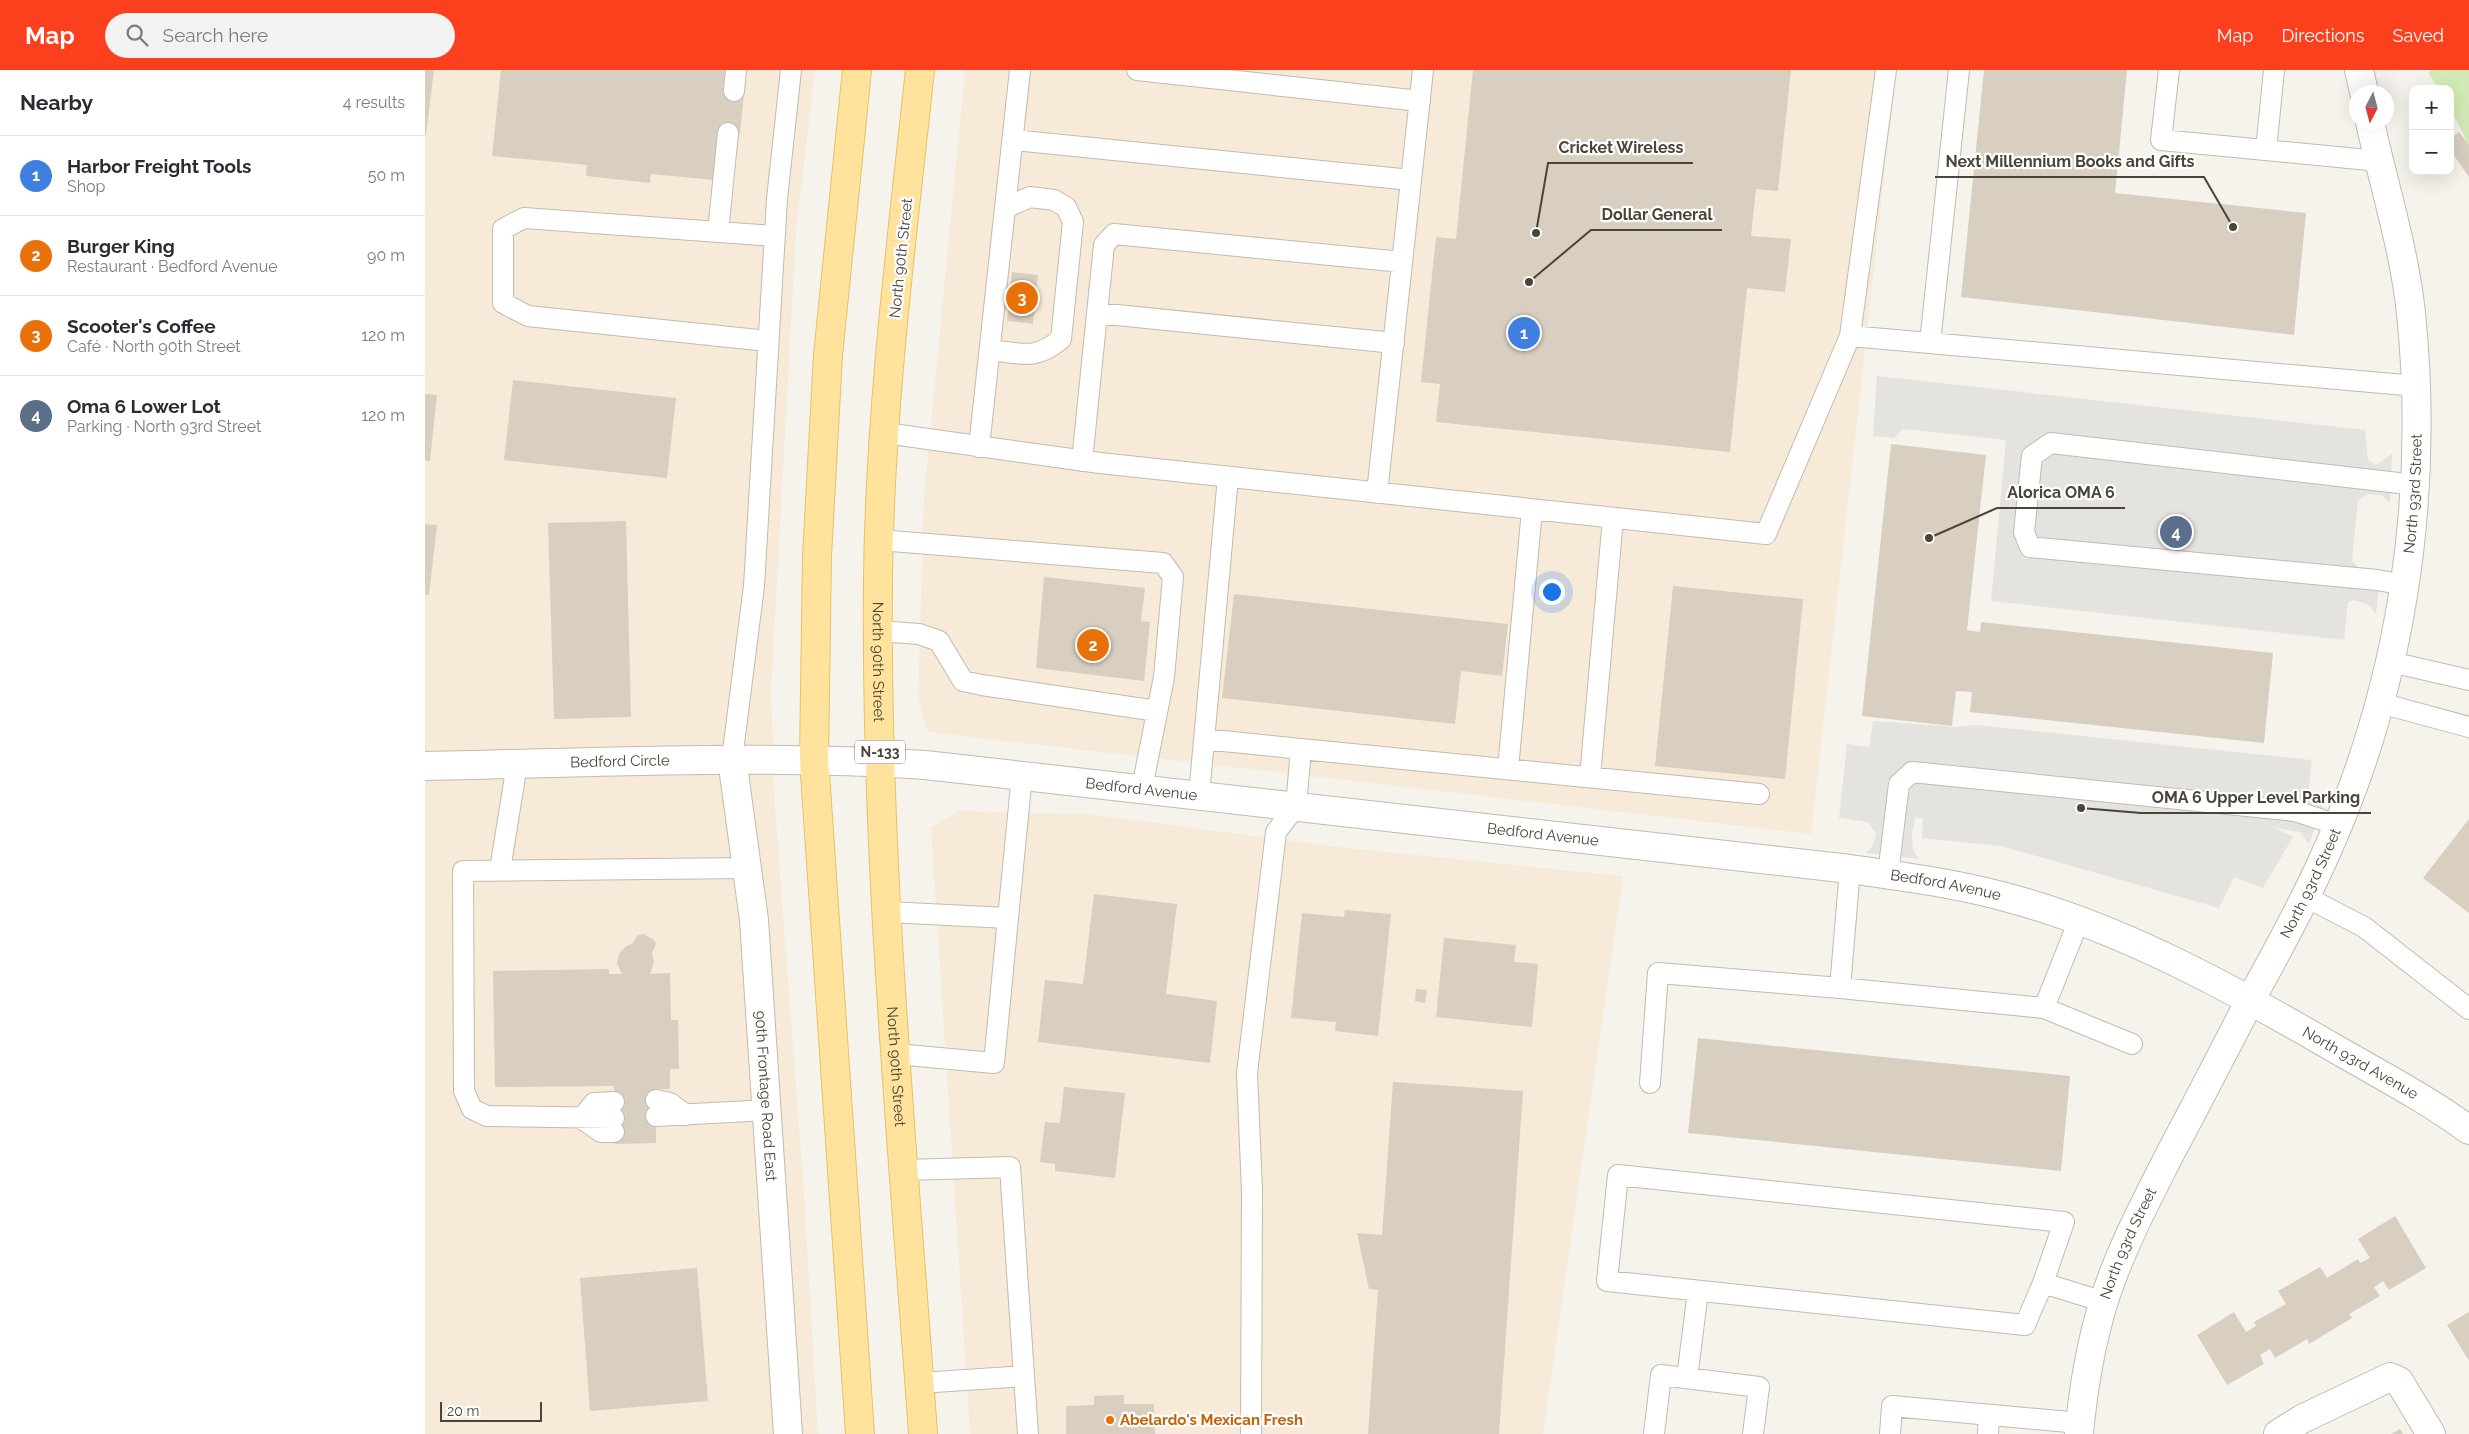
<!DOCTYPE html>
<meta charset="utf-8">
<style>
:root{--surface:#fff;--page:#f2f2f3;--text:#2b2b33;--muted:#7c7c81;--line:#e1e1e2;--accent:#fc3f1d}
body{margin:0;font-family:Raleway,sans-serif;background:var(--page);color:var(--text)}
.controls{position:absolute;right:15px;top:15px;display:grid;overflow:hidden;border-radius:10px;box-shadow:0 5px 20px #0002}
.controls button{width:45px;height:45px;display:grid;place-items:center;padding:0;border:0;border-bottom:1px solid var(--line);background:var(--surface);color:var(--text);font:25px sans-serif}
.compass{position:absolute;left:1924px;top:15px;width:45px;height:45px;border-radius:50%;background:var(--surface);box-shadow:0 5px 20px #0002;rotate:186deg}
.scale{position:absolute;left:15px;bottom:12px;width:102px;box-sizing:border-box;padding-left:5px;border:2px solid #4b4439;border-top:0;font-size:14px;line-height:18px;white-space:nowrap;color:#4b4439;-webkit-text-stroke:4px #fff;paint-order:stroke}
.you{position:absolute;left:1126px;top:521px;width:18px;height:18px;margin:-12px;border:4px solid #fff;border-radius:50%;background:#1a73e8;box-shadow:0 0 0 8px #1a73e833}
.badge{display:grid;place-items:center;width:32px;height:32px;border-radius:50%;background:var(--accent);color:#fff;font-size:16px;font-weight:700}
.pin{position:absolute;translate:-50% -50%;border:2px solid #fff;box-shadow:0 1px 5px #0006}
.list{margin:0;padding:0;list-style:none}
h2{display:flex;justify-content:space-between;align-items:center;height:65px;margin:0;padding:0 20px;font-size:21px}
h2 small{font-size:16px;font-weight:400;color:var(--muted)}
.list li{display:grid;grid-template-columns:32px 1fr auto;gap:15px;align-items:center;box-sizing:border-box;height:80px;padding:0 20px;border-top:1px solid var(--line)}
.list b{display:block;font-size:19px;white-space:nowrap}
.list p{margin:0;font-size:16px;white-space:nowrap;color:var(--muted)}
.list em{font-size:16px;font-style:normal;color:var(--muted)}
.icon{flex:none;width:28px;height:28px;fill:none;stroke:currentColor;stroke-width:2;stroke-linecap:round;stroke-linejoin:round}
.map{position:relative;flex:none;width:2044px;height:1364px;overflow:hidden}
header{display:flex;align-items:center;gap:30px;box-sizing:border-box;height:70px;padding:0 25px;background:var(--accent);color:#fff}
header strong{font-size:24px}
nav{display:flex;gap:28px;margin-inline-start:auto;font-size:18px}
.search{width:350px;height:45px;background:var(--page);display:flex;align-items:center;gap:12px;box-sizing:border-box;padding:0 18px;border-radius:28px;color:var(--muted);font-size:19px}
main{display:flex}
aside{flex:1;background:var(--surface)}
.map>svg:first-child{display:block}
</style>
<header>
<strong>Map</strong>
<div class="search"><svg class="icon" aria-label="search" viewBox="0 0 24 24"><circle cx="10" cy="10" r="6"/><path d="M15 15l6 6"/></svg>Search here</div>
<nav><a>Map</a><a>Directions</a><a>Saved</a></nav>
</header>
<main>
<aside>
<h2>Nearby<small>4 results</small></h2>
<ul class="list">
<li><span class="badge" style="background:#3f7fe0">1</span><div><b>Harbor Freight Tools</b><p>Shop</p></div><em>50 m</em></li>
<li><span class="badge" style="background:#e8710a">2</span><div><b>Burger King</b><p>Restaurant · Bedford Avenue</p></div><em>90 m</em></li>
<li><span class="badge" style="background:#e8710a">3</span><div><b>Scooter's Coffee</b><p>Café · North 90th Street</p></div><em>120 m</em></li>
<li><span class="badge" style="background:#5c6f8a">4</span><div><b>Oma 6 Lower Lot</b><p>Parking · North 93rd Street</p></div><em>120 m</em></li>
</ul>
</aside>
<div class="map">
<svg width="2044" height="1364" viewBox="0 0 2044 1364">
<rect width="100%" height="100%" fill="#f6f3ec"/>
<path fill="#f7ead8" d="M 0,0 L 390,0 L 371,162 L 346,621 L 350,737 L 379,1123 L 393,1364 L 0,1364 Z
M 540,0 L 1471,0 L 1386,764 L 503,662 L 493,630 L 499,427 Z
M 534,741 L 662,744 L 913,777 L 1198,806 L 1118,1364 L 545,1364 L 506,757 Z"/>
<path fill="#d2eab5" d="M 2005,0 L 2044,0 L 2044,75 L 2025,38 L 2025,19 L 2014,19 L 2004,4 Z"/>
<path fill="#e5e3e0" d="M 1452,306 L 1940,360 L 1943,390 L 1951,395 L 1967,384 L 1965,433 L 1956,425 L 1943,424 L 1933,431 L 1927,491 L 1935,499 L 1946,502 L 1956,499 L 1951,544 L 1942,534 L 1929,530 L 1923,532 L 1919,570 L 1566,531 L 1581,370 L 1478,359 L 1469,368 L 1448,366 Z
M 1448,651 L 1532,657 L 1552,655 L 1887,690 L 1883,726 L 1887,729 L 1902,723 L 1884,774 L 1875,762 L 1850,758 L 1868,767 L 1838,818 L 1809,807 L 1794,838 L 1576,776 L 1497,768 L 1498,748 L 1490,748 L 1487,763 L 1488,780 L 1494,789 L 1440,783 L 1447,777 L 1451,764 L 1443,752 L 1414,748 L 1422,674 L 1444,677 Z"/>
<path fill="#d8cfc1" d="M 0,0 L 9,0 L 1,65 L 0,65 Z
M 76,0 L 300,0 L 298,20 L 319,23 L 315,64 L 293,62 L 288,110 L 226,104 L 225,113 L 161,106 L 162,95 L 67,86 Z
M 1048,0 L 1366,0 L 1353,121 L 1331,119 L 1326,166 L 1366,169 L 1360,222 L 1322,218 L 1305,382 L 1011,352 L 1015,314 L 996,312 L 1011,167 L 1031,169 Z
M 1559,0 L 1702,0 L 1690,123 L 1881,143 L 1869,265 L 1536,227 Z
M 2034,62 L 2044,75 L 2044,107 L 2025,80 L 2025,69 Z
M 587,202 L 613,205 L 608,254 L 582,251 Z
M 88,310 L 251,328 L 242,408 L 79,390 Z
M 0,324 L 12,325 L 5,391 L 0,390 Z
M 1466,374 L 1561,385 L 1542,560 L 1555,562 L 1556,552 L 1848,583 L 1839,673 L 1545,642 L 1547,622 L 1531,621 L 1527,656 L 1437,646 Z
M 201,451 L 206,647 L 129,649 L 123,453 Z
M 0,454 L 12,455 L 4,525 L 0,525 Z
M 619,507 L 720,518 L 716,551 L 725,552 L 719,611 L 611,598 Z
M 1248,516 L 1378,529 L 1360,709 L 1230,696 Z
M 809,524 L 1083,554 L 1077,606 L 1036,601 L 1030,654 L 797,628 Z
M 2044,749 L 2044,843 L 1998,808 Z
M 669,824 L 752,834 L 741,924 L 792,931 L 785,993 L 613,972 L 620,910 L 658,914 Z
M 920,840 L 966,844 L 953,966 L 910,961 L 911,952 L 866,948 L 877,843 L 919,847 Z
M 218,864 L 228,869 L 231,874 L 227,883 L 229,892 L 225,904 L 245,903 L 246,950 L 253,950 L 254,999 L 245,999 L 245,1019 L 231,1019 L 231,1073 L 190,1074 L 189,1016 L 70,1017 L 68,901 L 184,899 L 184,904 L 197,904 L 192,893 L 194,884 L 201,876 L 207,874 L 212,866 Z
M 1019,868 L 1091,875 L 1089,892 L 1113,894 L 1107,957 L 1011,947 Z
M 991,919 L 1002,920 L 1000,933 L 990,931 Z
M 1273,968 L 1645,1006 L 1636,1101 L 1263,1063 Z
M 968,1012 L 1098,1021 L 1074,1364 L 943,1364 L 953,1220 L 944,1219 L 932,1163 L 957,1165 Z
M 639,1017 L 700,1023 L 690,1108 L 630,1101 L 630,1094 L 615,1092 L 620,1052 L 635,1053 Z
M 1970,1146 L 2001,1198 L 1964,1220 L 1958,1211 L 1949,1217 L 1955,1226 L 1924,1244 L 1927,1248 L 1884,1274 L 1882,1269 L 1850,1288 L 1845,1279 L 1835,1285 L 1839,1294 L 1802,1315 L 1772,1265 L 1809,1242 L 1821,1262 L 1831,1256 L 1829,1252 L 1861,1234 L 1853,1221 L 1895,1197 L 1902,1208 L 1933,1189 L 1935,1193 L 1945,1188 L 1933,1169 Z
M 272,1198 L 283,1331 L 165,1341 L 155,1208 Z
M 2044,1242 L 2044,1291 L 2022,1255 Z
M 699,1325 L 699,1334 L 729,1334 L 730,1364 L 641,1364 L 641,1336 L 669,1335 L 669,1326 Z
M 1975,1359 L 1978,1364 L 1966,1364 Z"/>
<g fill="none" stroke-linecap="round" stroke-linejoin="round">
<defs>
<path id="service" d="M 712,0 L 995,31
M 1744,0 L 1736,70 L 1954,91
M 309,21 L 311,0
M 588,70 L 986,110
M 1841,80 L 1849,0
M 293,162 L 303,63
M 672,243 L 969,273
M 1425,266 L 1991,316
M 343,271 L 103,246 L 78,233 L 78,159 L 99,148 L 350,166
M 1505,273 L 1534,0
M 565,280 C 596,283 610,291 636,269 L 648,152 L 641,137 L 629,130 L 605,127 L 582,137
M 460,363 L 675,393 L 1341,464 L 1425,266 L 1461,0
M 554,377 L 595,0
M 657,391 L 679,175 L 689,164 L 977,192
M 952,423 L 998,0
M 454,470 L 738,493 L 748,507 L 739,607 L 717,718
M 1980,515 L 1952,510 L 1605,477 L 1599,462 L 1607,386 L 1626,373 L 1991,415
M 453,561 L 494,564 L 514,571 L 538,611 L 557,615 L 732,641
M 1966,592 L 2044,610
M 1955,633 L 2044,657
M 779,669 L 876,679 L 871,736 L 851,762 L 822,1003 L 827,1121 L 826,1364
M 876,679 L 1334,724
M 307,689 L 329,516 L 352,129 L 366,0
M 1083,699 L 1107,440
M 1165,707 L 1188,448
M 774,725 L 803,407
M 75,800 L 92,694
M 1463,804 L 1474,714 L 1487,702 L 1870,741 L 1913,755
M 1881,827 L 1939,857 L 2044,939
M 462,842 L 583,848 L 597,705
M 1415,918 L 1619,938 L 1707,974
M 1619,938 L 1654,850
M 471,984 L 569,993 L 583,848
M 1225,1013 L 1233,903 L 1415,918 L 1425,799
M 231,1030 L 245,1033 L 261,1045
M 231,1046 L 342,1040
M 189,1048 L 62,1046 L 47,1039 L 39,1021 L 38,801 L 322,798
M 156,1049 L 169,1033 L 189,1032
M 160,1051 L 176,1062 L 189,1062
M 479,1100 L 585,1097 L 599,1306 L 495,1313
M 1618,1213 L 1639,1152 L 1193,1105 L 1182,1211 L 1600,1255 L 1618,1213 L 1679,1232
M 599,1306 L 603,1364
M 1262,1308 L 1273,1221
M 1229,1364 L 1236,1305 L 1334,1317 L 1328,1364
M 1465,1364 L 1467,1336 L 1655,1353
M 1563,1364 L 1564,1345"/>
<g id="minor">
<path d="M 1934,0 L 1939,22"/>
<path id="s1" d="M 307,689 L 329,850 L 363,1364"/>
<path id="s2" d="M 0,696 C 167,693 334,684 500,695 L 1425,799 C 1481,807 1537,814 1591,830 C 1703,861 1809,920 1909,978 C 1954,1004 2002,1029 2044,1060"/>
<path id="s3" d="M 1654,1364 C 1658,1320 1665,1277 1678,1234 C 1694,1182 1721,1131 1746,1082 C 1770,1037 1793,992 1817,946 C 1844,895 1873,845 1897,792 C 1976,620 2005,431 1986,243 C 1979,178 1959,116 1945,52"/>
<path d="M 1853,1364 L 1877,1349 L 1965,1307 L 1974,1311 L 2006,1364"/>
</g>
<g id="primary">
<path d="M 432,0 L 403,285 L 392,486 L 389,689 L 435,1364"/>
<path id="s4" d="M 495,0 C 477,168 455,337 453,507 C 450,793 478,1079 498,1364"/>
</g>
</defs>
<use href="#service" stroke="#c2bbae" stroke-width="22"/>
<use href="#minor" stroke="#c2bbae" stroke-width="30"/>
<use href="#primary" stroke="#e6c16a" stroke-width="30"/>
<use href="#service" stroke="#fff" stroke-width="20"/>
<use href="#minor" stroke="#fff" stroke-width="28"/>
<use href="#primary" stroke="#ffe39c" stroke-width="28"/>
</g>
<circle fill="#e8710a" stroke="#fff" stroke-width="2" cx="685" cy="1350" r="5"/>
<g text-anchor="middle" stroke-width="4.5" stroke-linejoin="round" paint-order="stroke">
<rect fill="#fff" stroke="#817c74" stroke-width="1" x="430" y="670.5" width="50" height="23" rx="4"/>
<g font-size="14" font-weight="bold" fill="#4b4439">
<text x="455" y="687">N-133</text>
</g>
<g font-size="15" fill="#4b4439" stroke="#fff">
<text transform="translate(476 188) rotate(-84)" y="5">North 90th Street</text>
<text dy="5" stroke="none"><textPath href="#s3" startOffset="1008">North 93rd Street</textPath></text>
<text dy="5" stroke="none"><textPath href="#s4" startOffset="594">North 90th Street</textPath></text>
<text dy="5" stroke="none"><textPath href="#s2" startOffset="195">Bedford Circle</textPath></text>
<text dy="5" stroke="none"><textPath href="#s2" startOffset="718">Bedford Avenue</textPath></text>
<text dy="5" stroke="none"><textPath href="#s2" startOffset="1122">Bedford Avenue</textPath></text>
<text dy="5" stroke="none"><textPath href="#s3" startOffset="602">North 93rd Street</textPath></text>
<text dy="5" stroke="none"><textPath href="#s2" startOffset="1528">Bedford Avenue</textPath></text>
<text dy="5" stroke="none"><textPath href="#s2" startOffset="1982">North 93rd Avenue</textPath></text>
<text dy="5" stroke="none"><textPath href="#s4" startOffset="999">North 90th Street</textPath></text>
<text dy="5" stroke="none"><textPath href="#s1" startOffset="339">90th Frontage Road East</textPath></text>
<text dy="5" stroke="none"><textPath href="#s3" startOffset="198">North 93rd Street</textPath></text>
</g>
<g font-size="15" font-weight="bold" fill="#c56008" stroke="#fff" text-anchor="start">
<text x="695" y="1355">Abelardo's Mexican Fresh</text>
</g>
</g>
<path fill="none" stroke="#4b4439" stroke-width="2" d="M1111 163L1123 93H1268M1808 157L1779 107H1510M1104 212L1166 160H1297M1504 468L1572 438H1700M1656 738L1716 743H1946"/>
<g fill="#4b4439" stroke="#fff" stroke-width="2">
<circle cx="1111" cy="163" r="5"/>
<circle cx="1808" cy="157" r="5"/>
<circle cx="1104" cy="212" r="5"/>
<circle cx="1504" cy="468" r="5"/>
<circle cx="1656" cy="738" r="5"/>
</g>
<g font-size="16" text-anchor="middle" font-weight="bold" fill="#4b4439" stroke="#fff" stroke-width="4.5" stroke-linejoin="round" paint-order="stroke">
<text x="1196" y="83">Cricket Wireless</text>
<text x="1645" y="97">Next Millennium Books and Gifts</text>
<text x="1232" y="150">Dollar General</text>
<text x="1636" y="428">Alorica OMA 6</text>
<text x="1831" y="733">OMA 6 Upper Level Parking</text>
</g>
</svg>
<div class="controls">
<button>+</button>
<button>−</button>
</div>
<svg class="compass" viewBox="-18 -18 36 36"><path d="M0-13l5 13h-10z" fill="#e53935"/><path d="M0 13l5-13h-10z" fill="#7c7c81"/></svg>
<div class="scale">20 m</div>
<div class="you"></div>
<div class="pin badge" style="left:1099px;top:263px;background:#3f7fe0">1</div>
<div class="pin badge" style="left:668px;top:575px;background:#e8710a">2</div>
<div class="pin badge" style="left:597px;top:228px;background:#e8710a">3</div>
<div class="pin badge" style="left:1751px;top:462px;background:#5c6f8a">4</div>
</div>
</main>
